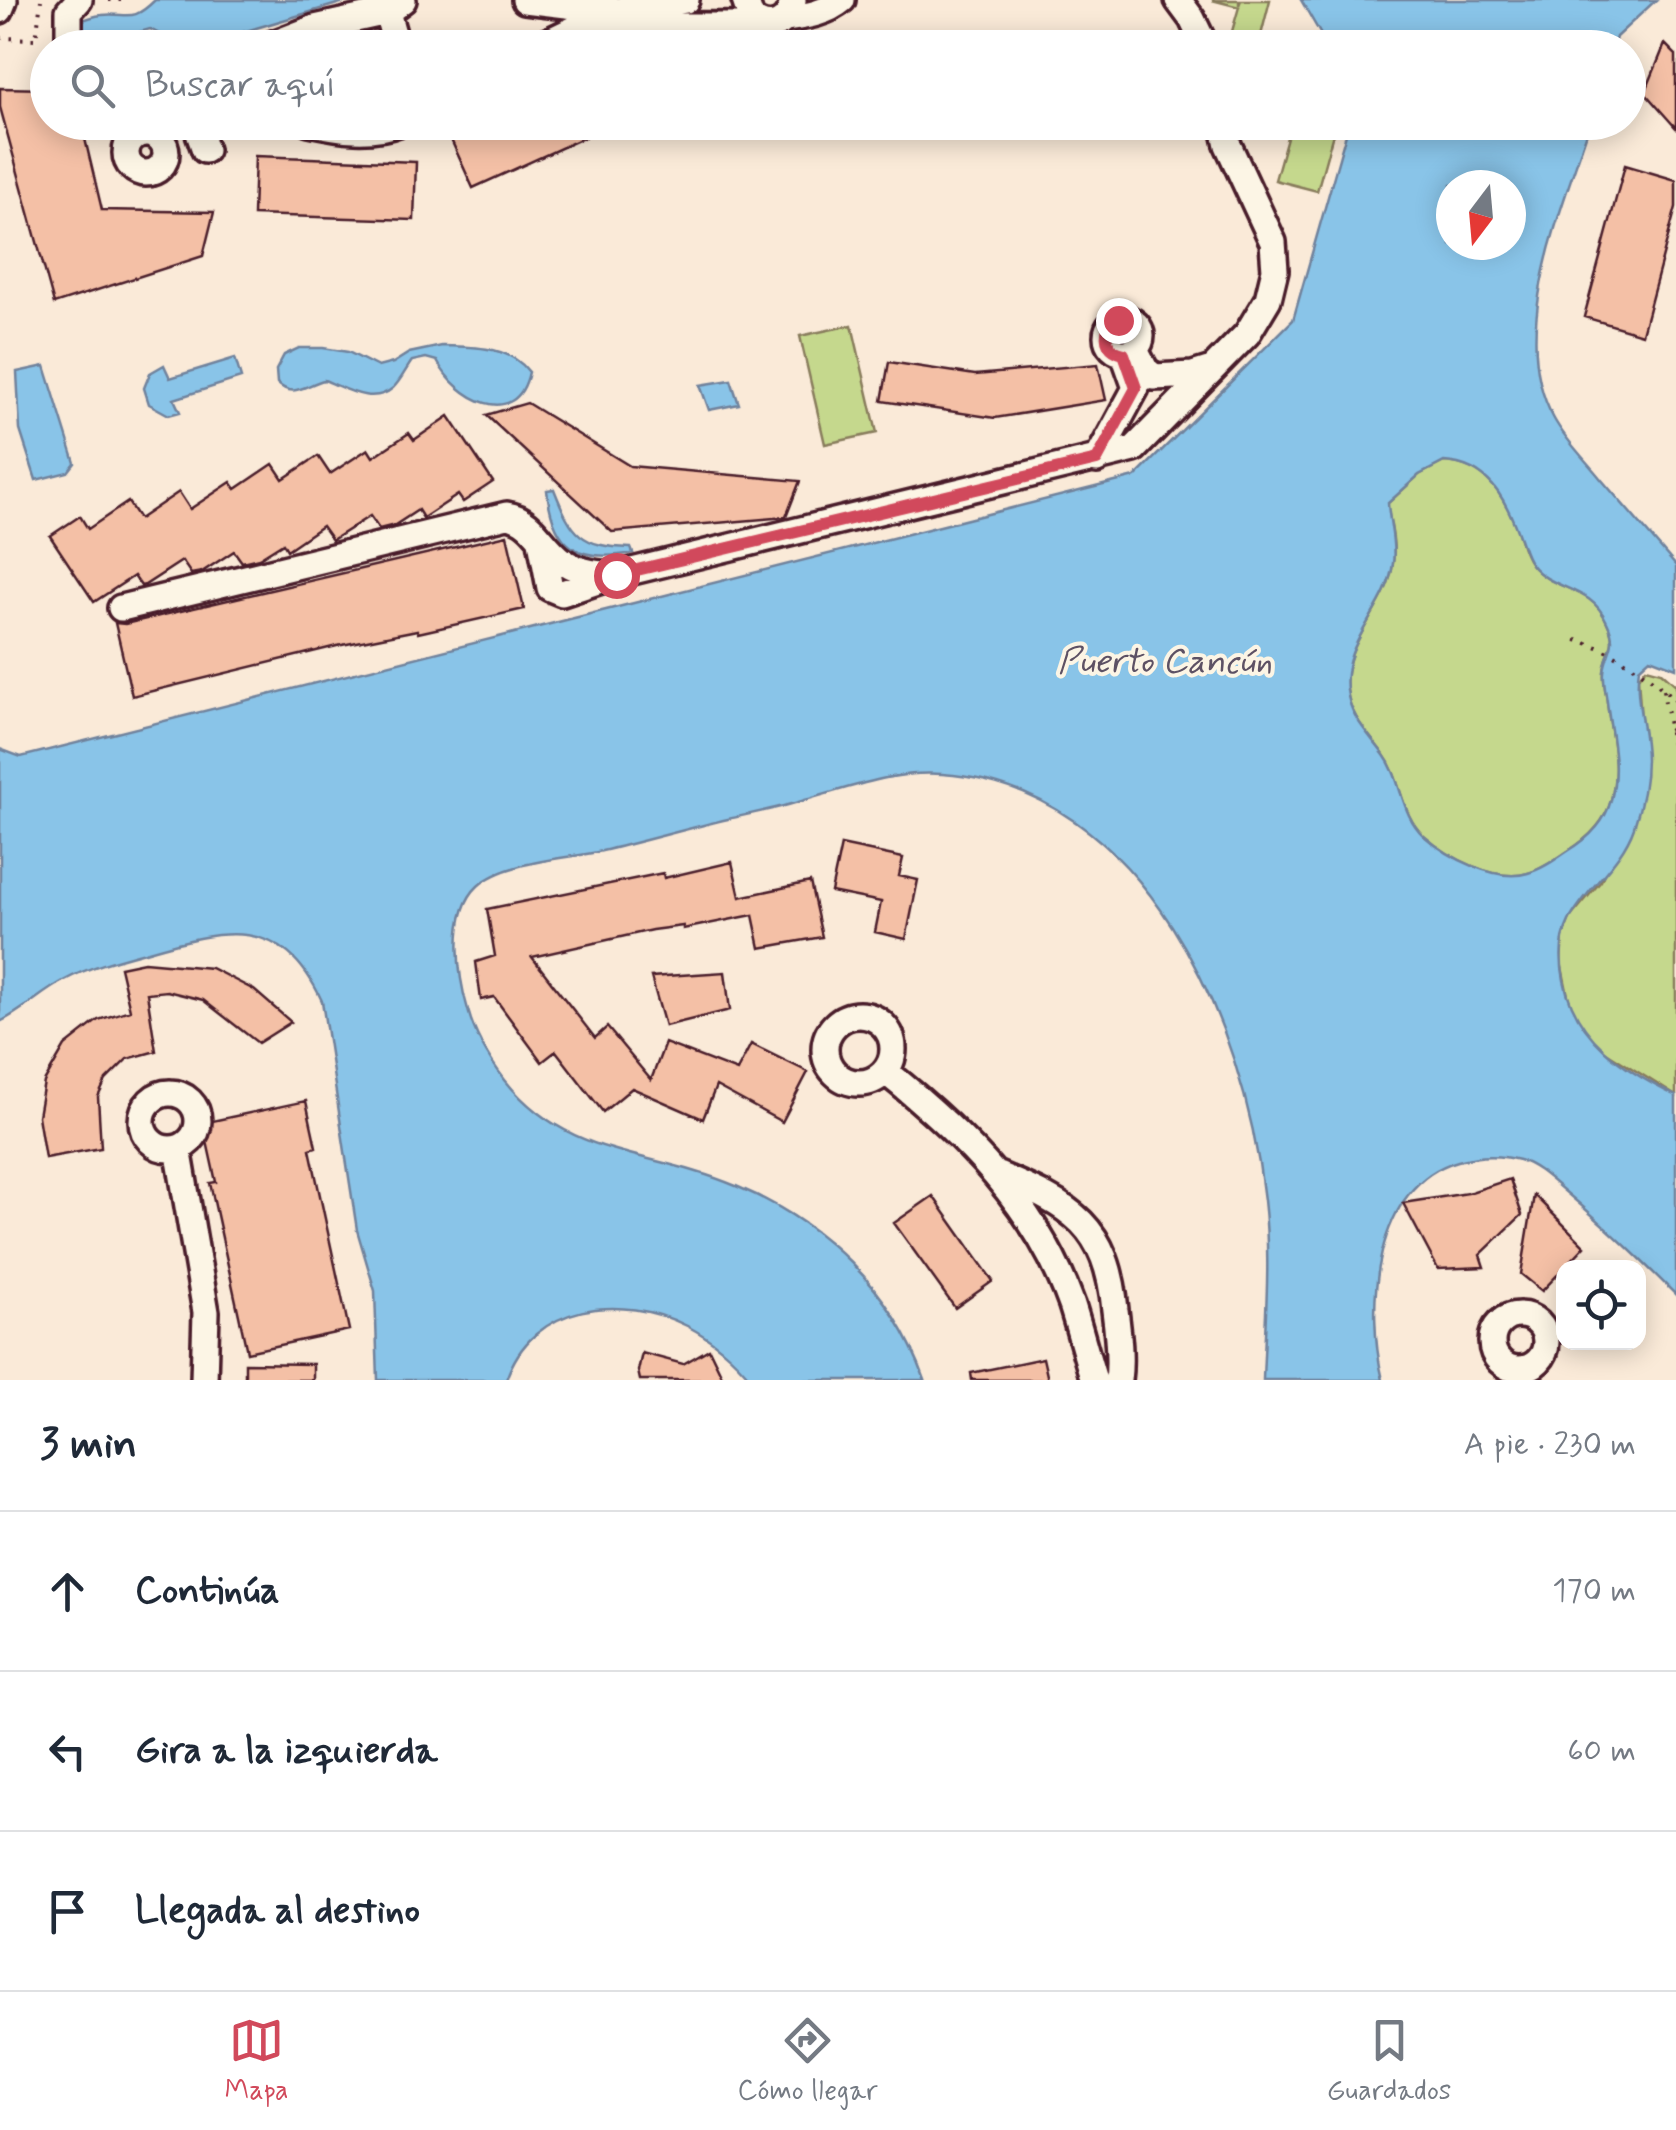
<!DOCTYPE html>
<html lang="es">
<meta charset="utf-8">
<style>
:root{--surface:#fff;--page:#f6f6f7;--text:#1f2937;--muted:#747a83;--line:#e0e1e3;--accent:#d1495b}
body{margin:0;font-family:Mynerve,sans-serif;background:var(--page);color:var(--text)}
.controls{position:absolute;right:30px;bottom:30px;display:grid;overflow:hidden;border-radius:20px;box-shadow:0 5px 25px #0003}
.controls button{width:90px;height:90px;display:grid;place-items:center;padding:0;border:0;border-bottom:2px solid var(--line);background:var(--surface);color:var(--text);font:50px sans-serif}
.compass{position:absolute;left:1436px;top:170px;width:90px;height:90px;border-radius:50%;background:var(--surface);box-shadow:0 5px 25px #0003;rotate:196deg}
.stop{position:absolute;width:30px;height:30px;margin:-22px;border:8px solid #d1495b;border-radius:50%;background:#fff}
.stop.end{background:#d1495b;border-color:#fff;box-shadow:0 2px 10px #0008}
.list{margin:0;padding:0;list-style:none}
h2{display:flex;justify-content:space-between;align-items:center;height:130px;margin:0;padding:0 40px;font-size:42px}
h2 small{font-size:32px;font-weight:400;color:var(--muted)}
.list li{display:grid;grid-template-columns:65px 1fr auto;gap:30px;align-items:center;box-sizing:border-box;height:160px;padding:0 40px;border-top:2px solid var(--line)}
.list b{display:block;font-size:38px;white-space:nowrap}
.list em{font-size:32px;font-style:normal;color:var(--muted)}
.icon{flex:none;width:55px;height:55px;fill:none;stroke:currentColor;stroke-width:2;stroke-linecap:round;stroke-linejoin:round}
.map{position:relative;flex:none;width:1676px;height:1380px;overflow:hidden}
.search{position:absolute;background:var(--surface);box-shadow:0 5px 25px #0003;left:30px;right:30px;top:30px;height:110px;display:flex;align-items:center;gap:25px;box-sizing:border-box;padding:0 35px;border-radius:55px;color:var(--muted);font-size:38px}
.sheet{height:610px;background:var(--surface)}
nav{display:flex;justify-content:space-around;align-items:center;box-sizing:border-box;height:140px;border-top:2px solid var(--line);background:var(--surface);font-size:28px;color:var(--muted)}
nav a{display:grid;justify-items:center;gap:5px}
nav .on{color:var(--accent)}
.map>svg:first-child{display:block}
</style>
<div class="map">
<svg width="1676" height="1380" viewBox="0 0 1676 1380">
<rect width="100%" height="100%" fill="#faead8"/>
<filter id="ink" filterUnits="userSpaceOnUse"><feTurbulence type="fractalNoise" baseFrequency=".01" numOctaves="2"/><feDisplacementMap in="SourceGraphic" scale="20" xChannelSelector="R" yChannelSelector="G"/><feConvolveMatrix kernelMatrix="1 2 1 2 8 2 1 2 1" color-interpolation-filters="sRGB"/></filter>
<g filter="url(#ink)">
<path fill="#c5d88d" stroke="#887c5c" stroke-width="2.5" d="M 1212,0 L 1239,0 L 1239,5 L 1241,0 L 1270,0 L 1258,47 L 1229,42 L 1239,7 Z
M 1291,123 L 1336,123 L 1317,191 L 1275,180 Z
M 852,325 L 877,433 L 825,444 L 800,336 Z
M 1444,462 C 1486,464 1503,494 1517,529 C 1521,541 1523,554 1531,564 C 1552,592 1591,584 1607,622 C 1619,647 1606,650 1604,672 C 1603,682 1606,693 1607,702 C 1611,737 1620,765 1611,800 C 1605,823 1587,839 1568,851 C 1556,859 1543,869 1528,873 C 1496,883 1448,857 1424,836 C 1400,814 1402,779 1384,755 C 1369,734 1350,718 1347,690 C 1341,642 1388,608 1393,563 C 1396,544 1390,522 1387,504 L 1419,475 Z
M 1646,668 L 1661,672 L 1676,685 L 1676,1096 L 1603,1050 L 1584,1031 L 1571,1010 L 1561,962 L 1563,936 L 1570,918 L 1601,881 L 1645,775 L 1638,678 Z"/>
<path fill="#89c4e8" stroke="#70829c" stroke-width="2.5" fill-rule="evenodd" d="M 155,0 L 351,0 L 192,47 L 184,47 L 150,29 L 87,47 L 67,47 L 62,28 C 74,24 89,16 102,15 C 128,12 131,24 155,0 Z
M 1301,0 L 1656,0 L 1616,37 L 1613,48 L 1328,47 Z
M 1349,123 L 1590,123 C 1563,208 1506,333 1554,419 C 1566,441 1585,459 1601,479 C 1626,508 1651,537 1676,566 L 1676,668 L 1650,658 L 1639,668 C 1634,700 1646,728 1646,759 C 1646,780 1641,806 1634,827 C 1621,864 1587,887 1569,921 C 1560,939 1560,960 1564,980 C 1575,1039 1625,1071 1676,1096 L 1676,1295 C 1641,1260 1607,1227 1569,1195 C 1553,1182 1538,1166 1519,1160 C 1498,1154 1479,1155 1458,1161 C 1373,1185 1365,1308 1383,1380 L 1263,1380 C 1265,1321 1271,1260 1264,1200 C 1245,1024 1145,788 942,774 C 895,770 850,788 805,800 C 780,808 754,813 728,819 C 686,829 644,841 602,851 C 567,859 505,861 478,886 C 449,913 458,976 468,1010 C 475,1037 489,1059 505,1080 C 567,1159 652,1150 736,1186 C 823,1222 893,1290 925,1380 L 752,1380 C 734,1358 712,1339 687,1326 C 622,1293 532,1302 506,1380 L 378,1380 L 375,1291 L 357,1230 L 322,1001 C 282,914 224,929 145,952 C 119,959 89,967 65,980 C 42,992 24,1010 0,1022 L 0,749 L 21,757 L 1135,477 L 1293,320 ZM 1451,185 L 1511,185 L 1511,245 L 1451,245 ZM 1444,462 C 1488,464 1506,499 1519,536 C 1523,546 1525,556 1531,564 C 1552,592 1590,584 1607,622 C 1619,647 1606,650 1604,672 C 1603,682 1606,693 1607,702 C 1611,737 1620,765 1611,800 C 1605,823 1588,839 1568,851 C 1556,859 1543,869 1528,873 C 1496,883 1448,857 1424,836 C 1400,814 1402,779 1384,755 C 1369,734 1350,718 1347,690 C 1341,642 1388,608 1393,563 C 1396,544 1389,522 1388,503 L 1419,475 Z
M 442,346 C 473,347 509,345 529,372 C 516,432 456,398 437,361 L 426,358 L 412,361 C 406,369 400,382 393,388 C 372,406 345,388 324,380 C 305,385 293,399 277,383 L 276,370 L 284,355 L 299,348 L 323,348 L 348,352 L 378,367 L 393,363 L 409,353 Z
M 235,358 L 241,378 L 174,399 L 180,412 L 169,415 L 149,404 L 144,388 L 150,373 L 164,365 L 170,378 Z
M 45,366 L 75,463 L 68,472 L 36,480 L 20,430 L 17,372 Z
M 731,380 L 739,404 L 709,410 L 700,385 Z
M 554,489 C 572,535 581,547 631,548 L 633,553 C 578,563 553,548 547,490 Z"/>
<path fill="#f4c0a6" stroke="#4a1f2b" stroke-width="2.5" d="M 1665,44 L 1676,55 L 1676,128 L 1645,93 Z
M 0,88 L 48,89 L 48,122 L 81,122 L 102,210 L 214,212 L 203,256 L 54,304 L 0,107 Z
M 443,122 L 618,122 L 473,188 Z
M 255,156 L 416,162 L 414,220 L 253,215 Z
M 1625,165 L 1676,180 L 1676,207 L 1642,334 L 1584,317 Z
M 889,362 L 975,375 L 1098,364 L 1106,400 L 995,418 L 882,401 Z
M 527,403 L 630,466 L 800,481 L 786,517 L 612,532 L 486,415 Z
M 449,416 L 493,482 L 463,502 L 458,495 L 423,518 L 418,510 L 395,525 L 379,529 L 370,516 L 332,540 L 322,526 L 287,550 L 283,543 L 259,558 L 242,562 L 234,551 L 202,572 L 191,574 L 182,561 L 145,585 L 141,586 L 134,576 L 94,602 L 50,536 L 80,516 L 88,529 L 128,502 L 139,519 L 179,492 L 190,509 L 231,482 L 236,489 L 273,464 L 283,479 L 318,456 L 330,474 L 368,449 L 373,457 L 409,433 L 414,440 Z
M 507,535 L 524,609 L 418,633 L 417,630 L 337,646 L 132,696 L 115,623 L 125,624 Z
M 841,845 L 903,858 L 899,876 L 918,880 L 906,939 L 875,932 L 881,902 L 831,892 Z
M 732,862 L 740,897 L 810,882 L 822,937 L 760,948 L 753,915 L 683,929 L 683,926 L 652,930 L 532,957 L 595,1038 L 607,1027 L 651,1080 L 665,1043 L 737,1071 L 751,1044 L 808,1072 L 782,1122 L 716,1086 L 703,1119 L 632,1088 L 603,1112 L 556,1051 L 542,1062 L 494,997 L 481,1000 L 476,962 L 495,956 L 487,909 L 663,873 L 664,878 Z
M 144,962 L 211,968 L 254,990 L 291,1022 L 258,1043 L 203,1000 L 167,991 L 147,993 L 156,1051 L 127,1059 L 106,1080 L 98,1097 L 101,1148 L 45,1158 L 38,1116 L 44,1082 L 65,1046 L 98,1020 L 130,1010 L 120,967 Z
M 725,972 L 730,1010 L 665,1026 L 651,977 Z
M 306,1101 L 316,1147 L 310,1149 L 349,1330 L 247,1352 L 210,1183 L 216,1182 L 203,1123 Z
M 1510,1179 L 1522,1215 L 1480,1255 L 1484,1267 L 1438,1269 L 1403,1203 L 1468,1193 Z
M 1534,1195 L 1585,1246 L 1542,1291 L 1521,1274 Z
M 933,1196 L 993,1281 L 955,1308 L 894,1223 Z
M 709,1349 L 724,1380 L 640,1380 L 638,1371 L 642,1353 L 683,1364 Z
M 1043,1358 L 1048,1380 L 972,1380 L 971,1373 Z
M 245,1363 L 313,1364 L 313,1380 L 245,1380 Z"/>
<g fill="none" stroke-linecap="round" stroke-linejoin="round">
<defs>
<path id="minor" d="M 525,0 L 617,11 L 686,0
M 745,0 L 751,18 C 770,33 790,24 793,0
M 1178,0 L 1192,19 L 1206,48
M 0,10 L 4,0
M 387,12 L 397,48
M 786,19 C 806,16 827,13 842,0
M 69,48 L 69,11 L 79,0
M 263,48 L 315,28 L 387,12 L 403,0
M 535,48 L 583,25 L 766,26
M 195,122 L 205,150
M 309,122 C 340,129 370,134 401,122
M126 153a20 20 0 1 1 40 0a20 20 0 1 1-40 0Z
M1107 336a17 17 0 1 1 34 0a17 17 0 1 1-34 0Z
M 1135,350 L 1145,369 L 1154,377 L 1193,375 L 1212,369
M 1097,460 L 1136,388 L 1124,354
M 541,541 L 550,588 L 562,593 L 616,575 L 1134,449 L 1247,334 L 1268,299 L 1275,270 L 1273,242 L 1228,145 L 1223,122
M 121,608 L 507,515 C 534,519 541,546 563,561 C 576,571 595,574 611,575
M825 1049a34 34 0 1 1 68 0a34 34 0 1 1-68 0Z
M 885,1071 C 965,1135 1037,1206 1072,1305 C 1080,1330 1086,1355 1094,1380
M142 1121a28 28 0 1 1 56 0a28 28 0 1 1-56 0Z
M 178,1148 L 206,1312 L 204,1380
M 998,1175 C 1072,1206 1107,1225 1115,1310 C 1118,1333 1121,1358 1118,1380
M1492 1342a27 27 0 1 1 54 0a27 27 0 1 1-54 0Z"/>
</defs>
<use href="#minor" stroke="#4a1f2b" stroke-width="32"/>
<path stroke="#4a1f2b" stroke-width="4" stroke-dasharray="2.5 8" stroke-linecap="butt" d="M 108,0 L 127,0
M 0,38 L 36,39 L 41,0
M 1576,640 C 1614,649 1649,675 1676,701
M 1663,690 L 1676,769
M 1669,731 L 1676,723"/>
<use href="#minor" stroke="#fcf5e5" stroke-width="25"/>
</g>
</g>
<g fill="none" stroke-linecap="round" stroke-linejoin="round" filter="url(#ink)">
<path stroke="#d1495b" stroke-width="12" d="M 616,575 L 1097,460 L 1136,388 L 1124,354 C 1109,351 1104,341 1108,328 L 1118,320"/>
</g>
<g text-anchor="middle" stroke-width="8" stroke-linejoin="round" paint-order="stroke">
<g font-size="35" font-style="italic" fill="#5d5164" stroke="#fcf5e5">
<text x="1165" y="672">Puerto Cancún</text>
</g>
</g>
</svg>
<div class="controls">
<button><svg class="icon" aria-label="locate" viewBox="0 0 24 24"><circle cx="12" cy="12" r="6"/><path d="M12 2v4M12 18v4M2 12h4M18 12h4"/></svg></button>
</div>
<svg class="compass" viewBox="-18 -18 36 36"><path d="M0-13l5 13h-10z" fill="#e53935"/><path d="M0 13l5-13h-10z" fill="#747a83"/></svg>
<div class="stop" style="left:616px;top:575px"></div>
<div class="stop end" style="left:1118px;top:320px"></div>
<div class="search"><svg class="icon" aria-label="search" viewBox="0 0 24 24"><circle cx="10" cy="10" r="6"/><path d="M15 15l6 6"/></svg>Buscar aquí</div>
</div>
<section class="sheet">
<h2>3 min<small>A pie · 230 m</small></h2>
<ul class="list">
<li><svg class="icon" aria-label="ahead" viewBox="0 0 24 24"><path d="M12 20V5M6 11l6-6 6 6"/></svg><div><b>Continúa</b></div><em>170 m</em></li>
<li><svg class="icon" aria-label="left" viewBox="0 0 24 24"><path d="M17 20v-9H6M10 6l-5 5 5 5"/></svg><div><b>Gira a la izquierda</b></div><em>60 m</em></li>
<li><svg class="icon" aria-label="arrive" viewBox="0 0 24 24"><path d="M6 21V4h12l-3 4 3 4H6"/></svg><div><b>Llegada al destino</b></div></li>
</ul>
</section>
<nav>
<a class="on"><svg class="icon" aria-label="map" viewBox="0 0 24 24"><path d="M3 6l6-2 6 2 6-2v14l-6 2-6-2-6 2zM9 4v14M15 6v14"/></svg>Mapa</a>
<a><svg class="icon" aria-label="directions" viewBox="0 0 24 24"><path d="M12 3l9 9-9 9-9-9zM9 14v-3h6M13 9l2 2-2 2"/></svg>Cómo llegar</a>
<a><svg class="icon" aria-label="saved" viewBox="0 0 24 24"><path d="M7 4h10v16l-5-4-5 4z"/></svg>Guardados</a>
</nav>
